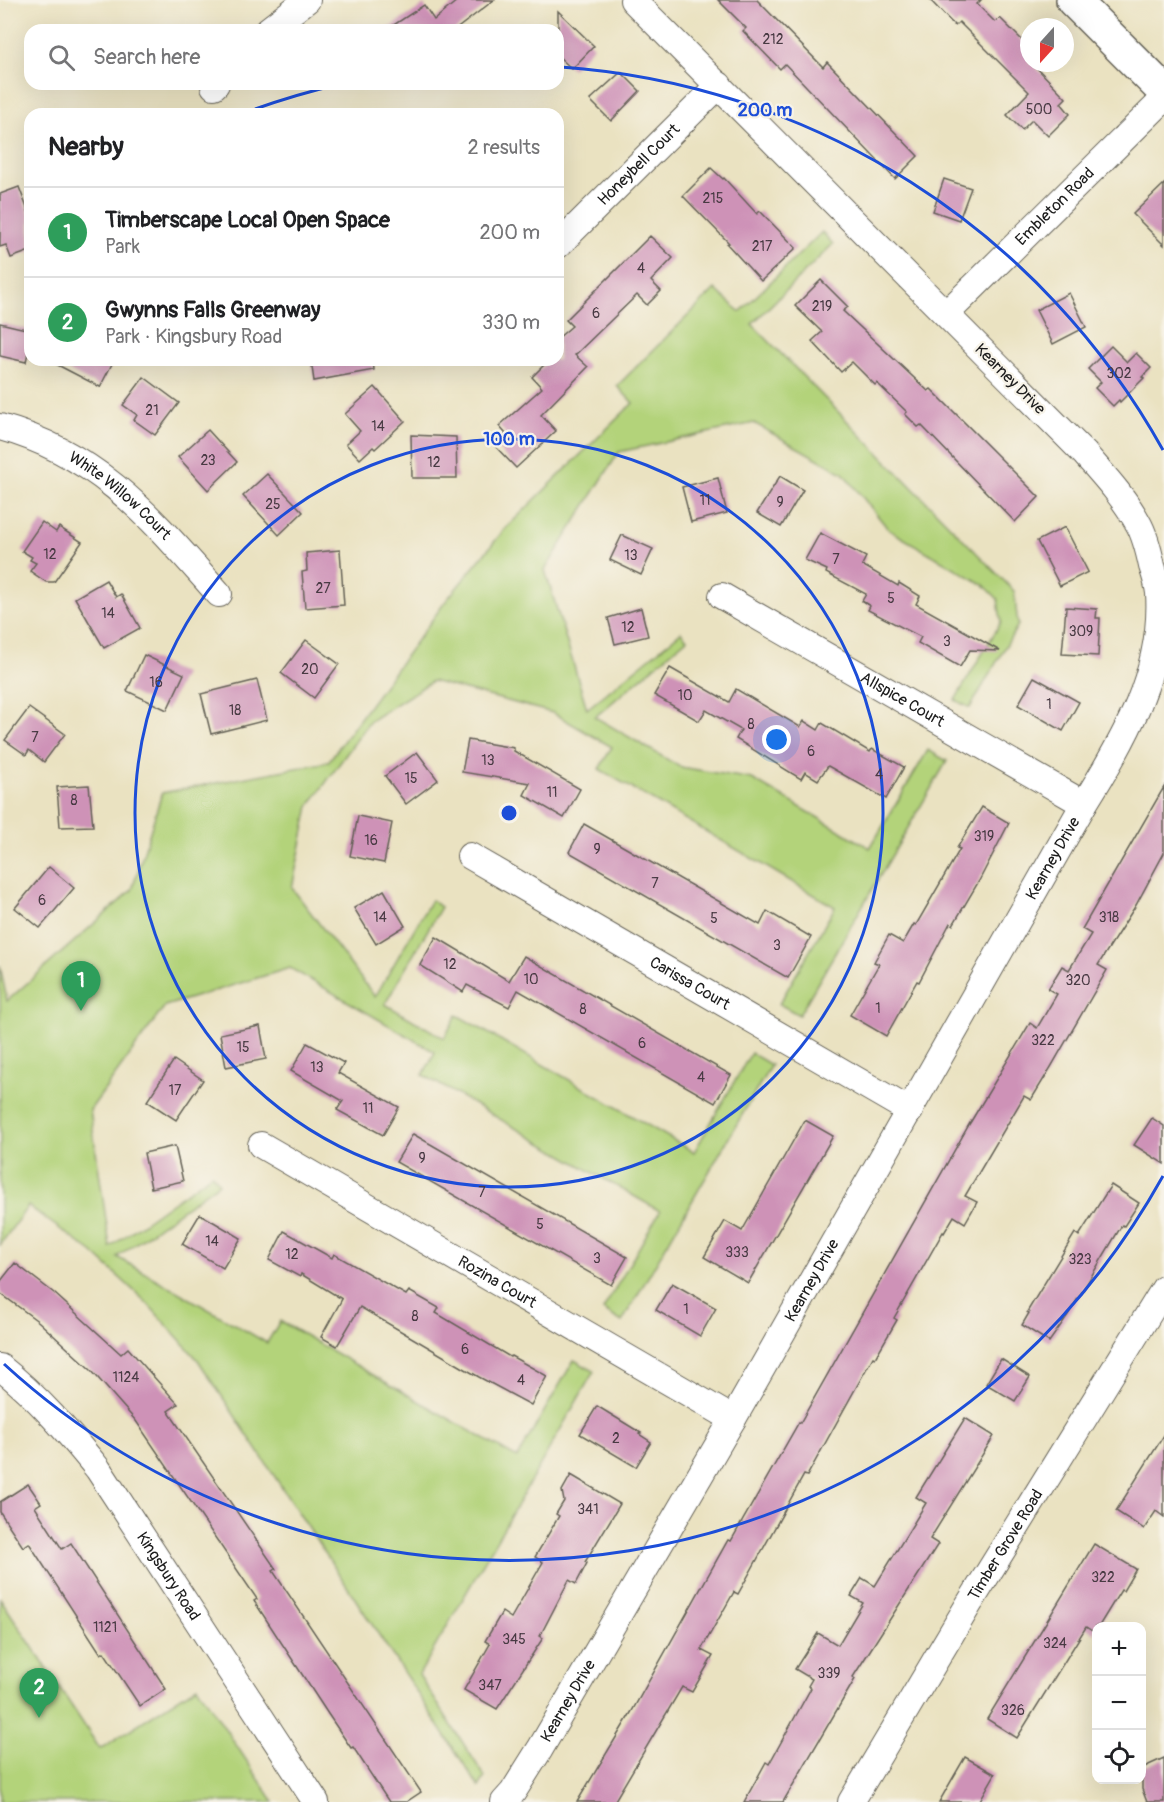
<!DOCTYPE html>
<meta charset="utf-8">
<style>
:root{--surface:#fff;--page:#f6f6f6;--text:#202124;--muted:#757577;--line:#e0e0e0;--accent:#1f6fb2}
body{margin:0;font-family:Pangolin,sans-serif;background:var(--page);color:var(--text)}
.controls{position:absolute;right:18px;bottom:18px;display:grid;overflow:hidden;border-radius:12px;box-shadow:0 6px 24px #0002}
.controls button{width:54px;height:54px;display:grid;place-items:center;padding:0;border:0;border-bottom:2px solid var(--line);background:var(--surface);color:var(--text);font:30px sans-serif}
.compass{position:absolute;left:1020px;top:18px;width:54px;height:54px;border-radius:50%;background:var(--surface);box-shadow:0 6px 24px #0002;rotate:201deg}
.you{position:absolute;left:777px;top:740px;width:21px;height:21px;margin:-15px;border:4px solid #fff;border-radius:50%;background:#1a73e8;box-shadow:0 0 0 9px #1a73e833}
.badge{display:grid;place-items:center;width:39px;height:39px;border-radius:50%;background:var(--accent);color:#fff;font-size:20px;font-weight:700}
.pin{position:absolute;translate:-50% -50px;filter:drop-shadow(0 2px 3px #0008)}
.pin::after{content:'';position:absolute;top:32px;width:21px;height:18px;background:inherit;clip-path:polygon(0 0,100% 0,50% 100%)}
.list{margin:0;padding:0;list-style:none}
h2{display:flex;justify-content:space-between;align-items:center;height:78px;margin:0;padding:0 24px;font-size:26px}
h2 small{font-size:20px;font-weight:400;color:var(--muted)}
.list li{display:grid;grid-template-columns:39px 1fr auto;gap:18px;align-items:center;box-sizing:border-box;height:90px;padding:0 24px;border-top:2px solid var(--line)}
.list b{display:block;font-size:22px;white-space:nowrap}
.list p{margin:0;font-size:20px;white-space:nowrap;color:var(--muted)}
.list em{font-size:20px;font-style:normal;color:var(--muted)}
.icon{flex:none;width:33px;height:33px;fill:none;stroke:currentColor;stroke-width:2;stroke-linecap:round;stroke-linejoin:round}
.map{position:relative;flex:none;width:1164px;height:1802px;overflow:hidden}
.search{position:absolute;background:var(--surface);box-shadow:0 6px 24px #0002;left:24px;top:24px;width:540px;height:66px;display:flex;align-items:center;gap:15px;box-sizing:border-box;padding:0 21px;border-radius:18px;color:var(--muted);font-size:22px}
.panel{position:absolute;background:var(--surface);box-shadow:0 6px 24px #0002;left:24px;top:108px;width:540px;height:258px;border-radius:18px}
.map>svg:first-child{display:block}
.green{fill:#b3d37a;stroke:#68784b;stroke-width:1.5}
.building{fill:#ce92b7}
.lines{fill:none;stroke-linecap:round;stroke-linejoin:round}
.street-casing{stroke:#646156;stroke-width:28}
.secondary-casing{stroke:#646156;stroke-width:36}
.street{stroke:#fff;stroke-width:26}
.secondary{stroke:#fff;stroke-width:33}
.ring{fill:none;stroke:#1d4ed8;stroke-width:3}
.labels{text-anchor:middle;dominant-baseline:central;stroke-width:4.5;stroke-linejoin:round;paint-order:stroke}
.number-label{font-size:14px;fill:#483a43}
.street-label{font-size:16px;fill:#1c1c1c;stroke:#f7f3e8}
.centre{fill:#1d4ed8;stroke:#f7f3e8;stroke-width:3}
.ring-label{font-size:18px;text-anchor:middle;font-weight:bold;fill:#1d4ed8;stroke:#f7f3e8;stroke-width:4.5;stroke-linejoin:round;paint-order:stroke}
</style>
<div class="map">
<svg width="1164" height="1802" viewBox="0 0 1164 1802">
<rect width="100%" height="100%" fill="#f7f3e8"/>
<filter id="ink" filterUnits="userSpaceOnUse"><feTurbulence type="fractalNoise" baseFrequency=".0167" numOctaves="2"/><feDisplacementMap in="SourceGraphic" scale="12" xChannelSelector="R" yChannelSelector="G"/><feConvolveMatrix kernelMatrix="1 2 1 2 8 2 1 2 1" color-interpolation-filters="sRGB"/></filter>
<filter id="wash" filterUnits="userSpaceOnUse"><feTurbulence type="fractalNoise" baseFrequency=".008" numOctaves="4" result="noise"/><feDisplacementMap in="SourceGraphic" scale="24" xChannelSelector="R" yChannelSelector="G"/><feGaussianBlur stdDeviation="1.35" result="paint"/><feColorMatrix in="noise" values="0 0 0 0 0 0 0 0 0 0 0 0 0 0 0 0 0 1.4 0 .05"/><feComposite in="paint" operator="in"/></filter>
<g filter="url(#wash)">
<rect width="100%" height="100%" fill="#eae2c1"/>
<g class="green">
<path d="M822,232L833,244L752,324L1014,591L1018,625L970,708L955,700L1001,622L998,599L984,585L889,530L843,473L754,423L619,452L545,570L587,709L681,632L687,639L595,717L680,767L752,779L870,848L928,750L947,761L799,1015L779,1004L835,907L599,769L612,747L553,713L432,681L370,721L309,806L292,888L375,997L431,900L441,907L385,1004L444,1038L457,1015L694,1152L751,1053L771,1065L622,1322L603,1310L660,1211L423,1075L435,1052L290,968L165,1006L90,1110L110,1247L212,1174L219,1183L117,1257L267,1343L280,1321L517,1458L574,1360L594,1371L419,1675L485,1777L479,1787L198,1360L146,1302L92,1252L28,1206L0,1245V966L7,1001L132,890L162,793L328,762L445,602L504,530L633,403L617,386L715,289L740,312Z"/>
<path d="M0,1598L100,1749L197,1686L274,1802H0Z"/>
</g>
<g id="blocks">
<g class="building">
<path d="M458,0H494L455,30H386L424,5L434,20Z"/>
<path d="M718,0H757L823,67L827,62L918,156L895,179L785,64L780,69L743,31L746,28Z"/>
<path d="M930,0H981L977,4L995,22L1000,18L1029,47V63H1032L1066,98L1061,103L1070,114L1048,136L1032,120L1022,130L1007,115L1029,92L959,22L955,26Z"/>
<path d="M558,11L594,46L572,69L558,56Z"/>
<path d="M621,72L640,91L611,121L590,100Z"/>
<path d="M711,168L723,179L724,178L757,214L760,211L796,248L761,281L727,244L729,243L683,196Z"/>
<path d="M944,179L971,188L959,220L933,211Z"/>
<path d="M1164,184V245L1133,214Z"/>
<path d="M19,187L30,216V251L11,258L6,245L0,247V194Z"/>
<path d="M650,236L673,258L651,281L661,291L647,305L637,295L575,355L588,367L541,415L556,431L516,468L494,445L506,434L499,426L542,388L532,377L549,360H558V338L572,326L566,320Z"/>
<path d="M821,280L848,307L843,311L928,391L931,389L1039,497L1015,522L921,425L918,427L905,414L907,412L877,383L875,385L852,362L841,372L812,341L822,332L795,306Z"/>
<path d="M1069,293L1086,327L1053,344L1036,310Z"/>
<path d="M0,323L30,330V343L26,362L0,356Z"/>
<path d="M1111,346L1127,362L1136,353L1151,368L1142,377L1144,378L1120,402L1119,400L1113,406L1095,388L1101,382L1088,369Z"/>
<path d="M48,360H114L100,387Z"/>
<path d="M311,360H373L374,370L314,381Z"/>
<path d="M144,377L179,403L155,435L134,420L137,415L123,405Z"/>
<path d="M375,387L405,421L375,449L373,447L360,459L346,444L360,431L345,414Z"/>
<path d="M208,430L237,462L208,490L178,457Z"/>
<path d="M411,435L456,437L457,478H412Z"/>
<path d="M267,474L303,512L279,535L243,496Z"/>
<path d="M780,476L803,490L781,527L757,513Z"/>
<path d="M718,478L727,513L691,522L682,487Z"/>
<path d="M42,522L56,532L59,527L82,542L54,582H46L30,571L36,563L30,560L32,557L22,551Z"/>
<path d="M1065,527L1088,572L1060,586L1037,541Z"/>
<path d="M820,533L866,557L862,565L898,586L899,583L920,596L916,604L1000,651L970,650L960,667L918,643L921,637L868,610L870,606L862,601L866,594L826,573L827,570L805,560Z"/>
<path d="M622,535L653,549L641,575L610,560Z"/>
<path d="M340,550L344,605L305,608L302,572L307,571L306,553Z"/>
<path d="M106,580L116,597L121,594L140,628L104,648L75,598Z"/>
<path d="M1066,607L1097,609L1096,618H1100L1098,656L1062,654Z"/>
<path d="M641,608L648,636L615,644L608,618Z"/>
<path d="M306,640L339,664L314,698L281,673Z"/>
<path d="M144,655L184,674L167,710L127,691Z"/>
<path d="M670,668L729,702L736,689L800,727L804,721L818,730L822,723L870,752L872,749L904,767L886,799L828,766L818,780L805,772L801,779L736,739L741,730L706,710L699,721L654,695Z"/>
<path d="M1034,677L1079,702L1063,731L1018,705Z"/>
<path d="M257,680L267,720L211,734L201,694Z"/>
<path d="M29,708L65,734L44,762L29,750L26,755L5,740Z"/>
<path d="M468,740L514,748V751L580,789L564,818L524,795L530,783L462,772Z"/>
<path d="M417,752L438,780L406,804L385,776Z"/>
<path d="M89,785L93,826L60,827L57,787Z"/>
<path d="M1164,787V853L1136,905L1098,965L1107,970L1051,1067L1031,1100L1024,1096L965,1196L977,1202L965,1223L954,1216L944,1233L943,1232L894,1318L897,1320L875,1358L873,1357L807,1476L804,1475L738,1594L734,1592L701,1650L713,1656L692,1692L682,1687L614,1802H577L632,1711L728,1540L731,1541L799,1422L800,1423L970,1123L1030,1023L1037,1028L1057,994L1048,989L1062,966L1069,970L1091,934L1082,929Z"/>
<path d="M982,807L1009,823L979,881L953,925L950,923L919,982L917,981L886,1036L850,1015L879,964L874,962L889,935L903,943L914,924L916,925L960,849L957,848Z"/>
<path d="M358,816L392,823L384,863L350,856Z"/>
<path d="M584,824L760,925L767,911L811,937L788,978L569,852Z"/>
<path d="M49,867L74,888L40,928L15,908Z"/>
<path d="M384,890L405,926L376,944L354,908Z"/>
<path d="M436,937L509,981L524,956L731,1075L715,1103L518,990L509,1007L467,985L463,992L420,965Z"/>
<path d="M260,1026L266,1059L226,1067L220,1034Z"/>
<path d="M307,1043L344,1063L338,1073L399,1107L383,1135L337,1110L343,1101L291,1071Z"/>
<path d="M174,1060L203,1080L176,1120L147,1101Z"/>
<path d="M1152,1118L1164,1126V1164L1134,1145Z"/>
<path d="M805,1120L833,1136L748,1283L704,1257L725,1221L742,1231Z"/>
<path d="M413,1134L627,1257L611,1285L396,1162Z"/>
<path d="M175,1146L183,1181L151,1188L144,1153Z"/>
<path d="M1111,1185L1139,1203L1124,1226L1122,1225L1068,1315L1049,1342L1022,1325L1029,1313L1027,1312L1075,1233L1079,1236Z"/>
<path d="M200,1214L241,1238L223,1268L182,1244Z"/>
<path d="M284,1231L332,1258L334,1254L406,1295L409,1291L439,1308L436,1313L510,1357L511,1356L547,1376L531,1405L479,1377L360,1307L337,1346L321,1337L342,1299L301,1274L300,1277L269,1260Z"/>
<path d="M15,1263L54,1293L121,1354L128,1348L178,1404L168,1411L276,1569L273,1571L421,1792L406,1802H389L353,1747L351,1748L328,1714L254,1601L257,1599L136,1421L91,1370L39,1322L0,1293V1282Z"/>
<path d="M672,1283L716,1308L700,1336L656,1310Z"/>
<path d="M1001,1359L1030,1377L1015,1401L986,1384Z"/>
<path d="M597,1406L641,1433L639,1434L651,1442L636,1467L580,1434Z"/>
<path d="M965,1418L994,1436L930,1539L938,1544L853,1677L855,1679L783,1802H744L766,1762L769,1764L811,1688L808,1686L812,1679L795,1669L818,1633L838,1645L863,1603L851,1596L862,1578L875,1586L926,1503L916,1497Z"/>
<path d="M1164,1435V1517L1156,1511L1144,1529L1116,1511Z"/>
<path d="M571,1475L620,1504L585,1562L587,1563L576,1584L569,1580L540,1636L543,1638L497,1709L464,1690L490,1644L485,1641L502,1612L511,1618L543,1562L535,1557L559,1516L556,1514L564,1501L562,1491Z"/>
<path d="M28,1484L41,1503L35,1507L62,1549L71,1543L166,1689L140,1706L104,1652L101,1654L29,1543L23,1547L0,1512V1502Z"/>
<path d="M1094,1544L1136,1569L1123,1591L1121,1590L1099,1626H1096L1095,1633L1086,1627L1017,1738L987,1719Z"/>
<path d="M965,1757L995,1774L979,1802H939Z"/>
<path d="M1164,1758V1802H1147L1142,1789V1768Z"/>
</g>
</g>
</g>
<g filter="url(#ink)">
<use href="#blocks" fill-opacity="0" stroke="#646156" stroke-width="1.5"/>
<g class="lines">
<defs>
<g id="street">
<path d="M268,30L307,0"/>
<path d="M214,86L216,84"/>
<path id="s1" d="M558,245L719,85"/>
<path id="s2" d="M946,314L1164,99"/>
<path id="s3" d="M0,427C100,454 153,520 219,594"/>
<path id="s4" d="M722,596L1084,804"/>
<path id="s5" d="M470,856L910,1111"/>
<path id="s6" d="M261,1145L733,1419"/>
<path id="s7" d="M0,1367C38,1397 68,1432 98,1469L316,1802"/>
<path id="s8" d="M504,1802L513,1792L540,1749L733,1419L1084,804C1124,740 1164,672 1159,593C1158,584 1155,575 1152,566C1149,552 1145,535 1138,523C1124,497 1104,476 1085,454L633,0"/>
<path id="s9" d="M851,1802L969,1604L1164,1289"/>
</g>
<path id="secondary" d="M1073,0L1164,91"/>
</defs>
<use href="#street" class="street-casing"/>
<use href="#secondary" class="secondary-casing"/>
<use href="#street" class="street"/>
<use href="#secondary" class="secondary"/>
</g>
</g>
<g class="ring">
<circle cx="509" cy="813" r="374"/>
<path d="M1163 1176A748 748 0 0 1 4 1364M247 112A748 748 0 0 1 341 84M561 67A748 748 0 0 1 1163 450"/>
</g>
<g class="labels">
<g class="number-label">
<text x="773" y="39">212</text>
<text x="1039" y="109">500</text>
<text x="713" y="198">215</text>
<text x="762" y="246">217</text>
<text x="641" y="268">4</text>
<text x="822" y="306">219</text>
<text x="596" y="313">6</text>
<text x="1119" y="373">302</text>
<text x="152" y="410">21</text>
<text x="378" y="426">14</text>
<text x="208" y="460">23</text>
<text x="434" y="462">12</text>
<text x="705" y="500">11</text>
<text x="780" y="502">9</text>
<text x="273" y="504">25</text>
<text x="50" y="554">12</text>
<text x="631" y="555">13</text>
<text x="836" y="559">7</text>
<text x="323" y="588">27</text>
<text x="891" y="598">5</text>
<text x="108" y="613">14</text>
<text x="628" y="627">12</text>
<text x="1081" y="631">309</text>
<text x="947" y="641">3</text>
<text x="310" y="669">20</text>
<text x="156" y="682">16</text>
<text x="685" y="695">10</text>
<text x="1049" y="704">1</text>
<text x="235" y="710">18</text>
<text x="751" y="724">8</text>
<text x="35" y="737">7</text>
<text x="811" y="751">6</text>
<text x="488" y="760">13</text>
<text x="879" y="774">4</text>
<text x="411" y="778">15</text>
<text x="552" y="792">11</text>
<text x="74" y="800">8</text>
<text x="984" y="836">319</text>
<text x="371" y="840">16</text>
<text x="597" y="849">9</text>
<text x="655" y="883">7</text>
<text x="42" y="900">6</text>
<text x="380" y="917">14</text>
<text x="1109" y="917">318</text>
<text x="714" y="918">5</text>
<text x="777" y="945">3</text>
<text x="450" y="964">12</text>
<text x="531" y="979">10</text>
<text x="1078" y="980">320</text>
<text x="878" y="1008">1</text>
<text x="583" y="1009">8</text>
<text x="1043" y="1040">322</text>
<text x="642" y="1043">6</text>
<text x="243" y="1047">15</text>
<text x="317" y="1067">13</text>
<text x="701" y="1077">4</text>
<text x="175" y="1090">17</text>
<text x="368" y="1108">11</text>
<text x="422" y="1158">9</text>
<text x="482" y="1192">7</text>
<text x="540" y="1224">5</text>
<text x="212" y="1241">14</text>
<text x="737" y="1252">333</text>
<text x="292" y="1254">12</text>
<text x="597" y="1258">3</text>
<text x="1080" y="1259">323</text>
<text x="686" y="1309">1</text>
<text x="415" y="1316">8</text>
<text x="465" y="1349">6</text>
<text x="126" y="1377">1124</text>
<text x="521" y="1380">4</text>
<text x="616" y="1438">2</text>
<text x="588" y="1509">341</text>
<text x="1103" y="1577">322</text>
<text x="105" y="1627">1121</text>
<text x="514" y="1639">345</text>
<text x="1055" y="1643">324</text>
<text x="829" y="1673">339</text>
<text x="490" y="1685">347</text>
<text x="1013" y="1710">326</text>
</g>
<g class="street-label">
<text stroke="none"><textPath href="#s1" startOffset="114">Honeybell Court</textPath></text>
<text stroke="none"><textPath href="#s2" startOffset="153">Embleton Road</textPath></text>
<text transform="translate(1010 379) rotate(45)">Kearney Drive</text>
<text stroke="none"><textPath href="#s3" startOffset="140">White Willow Court</textPath></text>
<text stroke="none"><textPath href="#s4" startOffset="208">Allspice Court</textPath></text>
<text stroke="none"><textPath href="#s8" startOffset="1092">Kearney Drive</textPath></text>
<text stroke="none"><textPath href="#s5" startOffset="254">Carissa Court</textPath></text>
<text stroke="none"><textPath href="#s8" startOffset="606">Kearney Drive</textPath></text>
<text stroke="none"><textPath href="#s6" startOffset="273">Rozina Court</textPath></text>
<text stroke="none"><textPath href="#s9" startOffset="300">Timber Grove Road</textPath></text>
<text stroke="none"><textPath href="#s7" startOffset="270">Kingsbury Road</textPath></text>
<text stroke="none"><textPath href="#s8" startOffset="120">Kearney Drive</textPath></text>
</g>
</g>
<circle cx="509" cy="813" r="9" class="centre"/>
<g class="ring-label">
<text x="765" y="116">200 m</text>
<text x="509" y="445">100 m</text>
</g>
</svg>
<div class="controls">
<button>+</button>
<button>−</button>
<button><svg class="icon" aria-label="locate" viewBox="0 0 24 24"><circle cx="12" cy="12" r="6"/><path d="M12 2v4M12 18v4M2 12h4M18 12h4"/></svg></button>
</div>
<svg class="compass" viewBox="-18 -18 36 36"><path d="M0-13l5 13h-10z" fill="#e53935"/><path d="M0 13l5-13h-10z" fill="#757577"/></svg>
<div class="you"></div>
<div class="pin badge" style="left:81px;top:1011px;background:#2e9e5b">1</div>
<div class="pin badge" style="left:39px;top:1718px;background:#2e9e5b">2</div>
<div class="search"><svg class="icon" aria-label="search" viewBox="0 0 24 24"><circle cx="10" cy="10" r="6"/><path d="M15 15l6 6"/></svg>Search here</div>
<section class="panel">
<h2>Nearby<small>2 results</small></h2>
<ul class="list">
<li><span class="badge" style="background:#2e9e5b">1</span><div><b>Timberscape Local Open Space</b><p>Park</p></div><em>200 m</em></li>
<li><span class="badge" style="background:#2e9e5b">2</span><div><b>Gwynns Falls Greenway</b><p>Park · Kingsbury Road</p></div><em>330 m</em></li>
</ul>
</section>
</div>
